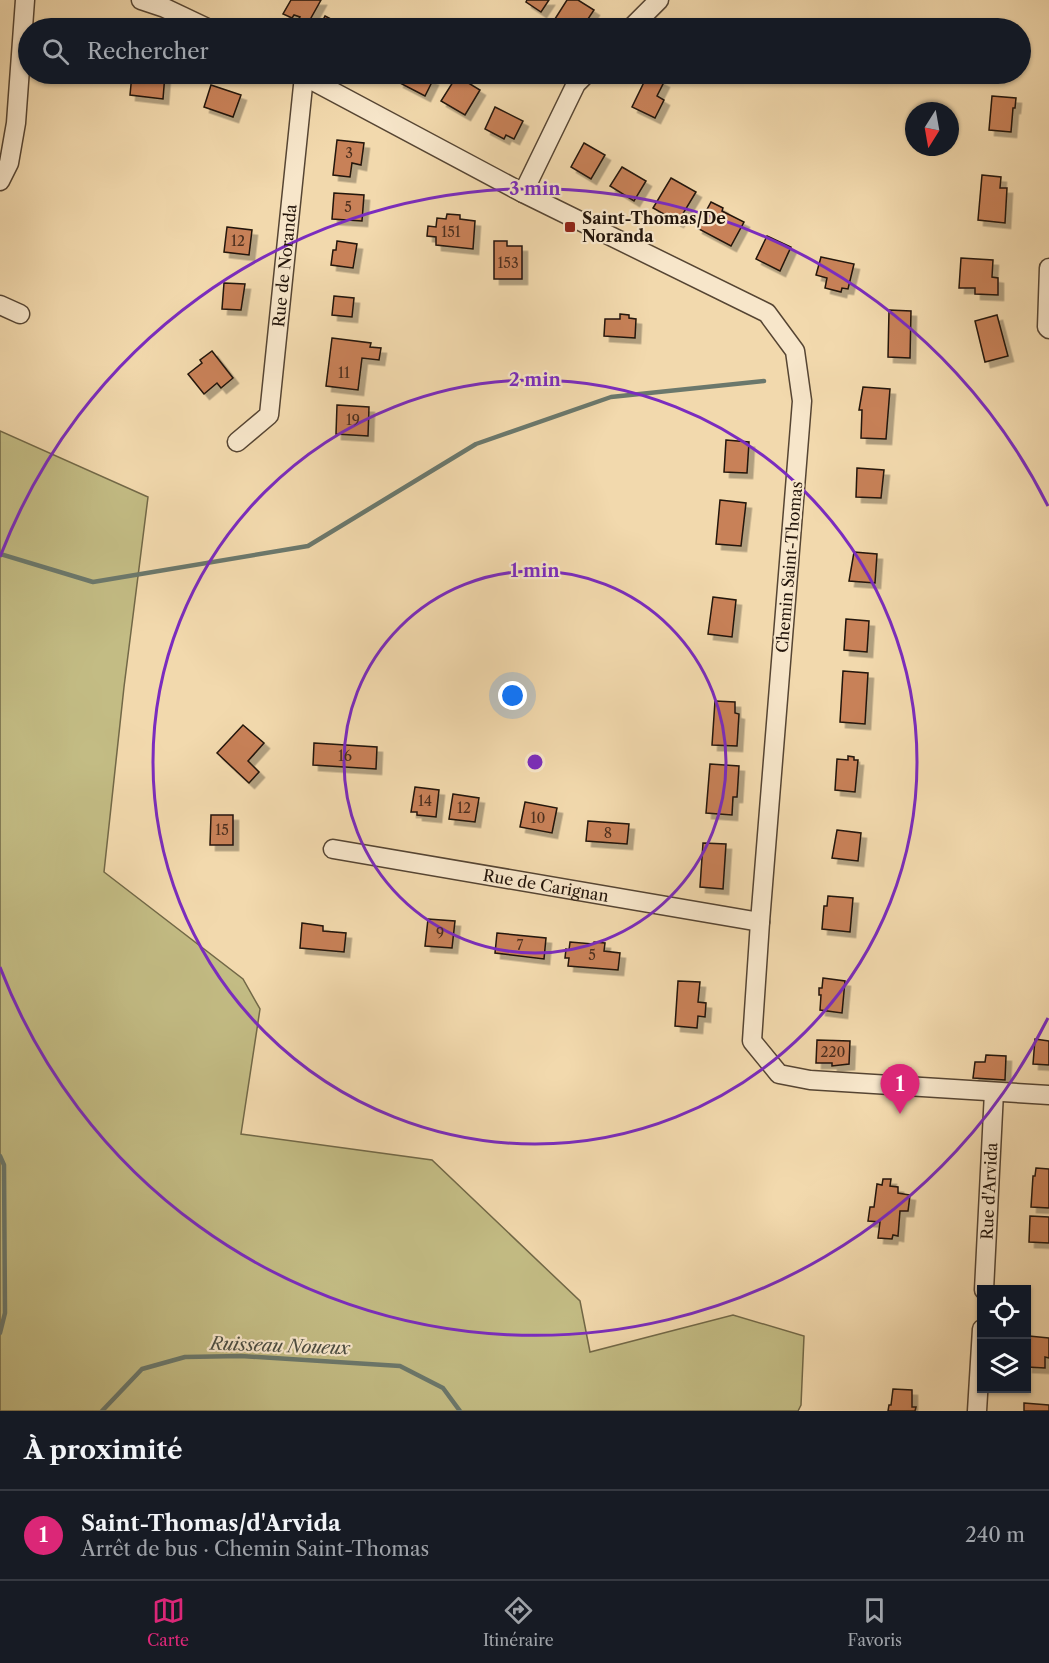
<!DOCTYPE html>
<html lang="fr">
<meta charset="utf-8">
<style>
:root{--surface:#171b24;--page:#20242c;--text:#f1f3f6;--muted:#9ea1a6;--line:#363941;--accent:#db2777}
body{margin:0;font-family:"Libre Caslon Text",serif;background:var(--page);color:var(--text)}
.controls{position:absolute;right:18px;bottom:18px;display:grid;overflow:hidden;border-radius:0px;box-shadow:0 2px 4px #0004}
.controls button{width:54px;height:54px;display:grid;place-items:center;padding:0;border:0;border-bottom:2px solid var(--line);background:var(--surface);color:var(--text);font:30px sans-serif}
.compass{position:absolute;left:905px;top:102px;width:54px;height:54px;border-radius:50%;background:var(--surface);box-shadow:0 2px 4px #0004;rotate:191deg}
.you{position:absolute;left:513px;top:696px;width:21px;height:21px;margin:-15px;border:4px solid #fff;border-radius:50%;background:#1a73e8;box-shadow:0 0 0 9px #1a73e833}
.badge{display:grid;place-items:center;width:39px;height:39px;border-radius:50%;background:var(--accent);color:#fff;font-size:20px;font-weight:700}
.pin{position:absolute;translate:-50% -50px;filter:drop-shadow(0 2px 3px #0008)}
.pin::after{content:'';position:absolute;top:32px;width:21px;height:18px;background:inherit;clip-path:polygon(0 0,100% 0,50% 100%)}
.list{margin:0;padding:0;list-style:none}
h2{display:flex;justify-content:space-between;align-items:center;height:78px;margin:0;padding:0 24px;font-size:26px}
h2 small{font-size:20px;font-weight:400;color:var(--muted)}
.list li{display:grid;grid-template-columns:39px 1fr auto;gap:18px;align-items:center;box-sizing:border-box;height:90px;padding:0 24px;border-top:2px solid var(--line)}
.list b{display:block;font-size:22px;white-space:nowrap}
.list p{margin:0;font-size:20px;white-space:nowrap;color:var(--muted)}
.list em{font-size:20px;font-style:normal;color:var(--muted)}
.icon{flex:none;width:33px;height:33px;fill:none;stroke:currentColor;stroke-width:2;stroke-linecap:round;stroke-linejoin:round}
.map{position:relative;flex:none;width:1049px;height:1411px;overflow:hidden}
.search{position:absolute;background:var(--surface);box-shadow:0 2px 4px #0004;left:18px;right:18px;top:18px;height:66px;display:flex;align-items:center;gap:15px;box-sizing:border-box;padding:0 21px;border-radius:33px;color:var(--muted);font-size:22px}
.sheet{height:168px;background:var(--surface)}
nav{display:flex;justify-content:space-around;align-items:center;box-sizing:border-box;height:84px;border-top:2px solid var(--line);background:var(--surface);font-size:16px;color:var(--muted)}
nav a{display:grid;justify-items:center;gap:3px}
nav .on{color:var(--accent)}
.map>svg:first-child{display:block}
.green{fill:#c3bc84;stroke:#726847;stroke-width:1.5}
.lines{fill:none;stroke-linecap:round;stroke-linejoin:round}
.stream{stroke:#6b786c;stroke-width:4.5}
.building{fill:#c88158;stroke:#22140a;stroke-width:1.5;filter:url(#shadow)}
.minor-casing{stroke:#564533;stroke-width:21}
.minor{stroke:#f7e6ca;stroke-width:18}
.ring{fill:none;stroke:#7b2cbf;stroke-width:3}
.poi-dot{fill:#8f2418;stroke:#f7e6ca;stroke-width:2}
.labels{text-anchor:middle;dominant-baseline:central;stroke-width:4.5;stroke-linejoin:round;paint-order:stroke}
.number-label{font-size:14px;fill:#4c2f1e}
.poi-label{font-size:16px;font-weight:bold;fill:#22140a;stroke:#f7e6ca;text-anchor:start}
.street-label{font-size:16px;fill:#22140a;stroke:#f7e6ca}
.water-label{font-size:18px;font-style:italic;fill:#4c4e43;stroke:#f7e6ca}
.centre{fill:#7b2cbf;stroke:#f7e6ca;stroke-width:3}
.ring-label{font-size:18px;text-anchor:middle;font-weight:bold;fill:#7b2cbf;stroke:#f7e6ca;stroke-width:4.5;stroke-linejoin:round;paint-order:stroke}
</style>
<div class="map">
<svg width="1049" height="1411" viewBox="0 0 1049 1411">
<defs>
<filter id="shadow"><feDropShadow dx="5.5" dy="5.5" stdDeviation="0" flood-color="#0004"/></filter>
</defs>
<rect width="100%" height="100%" fill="#f2d9ad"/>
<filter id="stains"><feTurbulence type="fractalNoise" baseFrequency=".00333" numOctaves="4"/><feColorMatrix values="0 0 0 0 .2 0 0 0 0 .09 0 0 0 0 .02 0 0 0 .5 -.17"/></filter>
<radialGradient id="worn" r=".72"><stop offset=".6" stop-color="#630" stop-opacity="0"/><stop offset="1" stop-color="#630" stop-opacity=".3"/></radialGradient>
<path class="green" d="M0,431L148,497L124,687L104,872L243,979L260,1009L241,1134L432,1160L580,1301L590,1352L733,1315L804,1336L801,1405L798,1411H0Z"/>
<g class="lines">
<g class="stream">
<path d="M0,554L93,582L308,546L476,444L611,397L764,381"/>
<path d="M0,1156L4,1165L5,1313L0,1333"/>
<path d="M102,1411L142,1369L185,1357L241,1356L400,1366L443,1388L460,1411"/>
</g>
</g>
<g class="building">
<path d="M291,0H321L307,25L298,20L300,17L294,15L292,18L283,14Z"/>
<path d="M527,0H549L541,12L526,2Z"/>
<path d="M567,0H578L594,10L582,28H564L553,22Z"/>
<path d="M325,16L346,27L345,28H319Z"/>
<path d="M132,74H165L163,99L130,95Z"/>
<path d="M403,74H433L430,79L433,80L425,96L398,82Z"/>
<path d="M458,74L468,76L465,81L480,90L465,115L441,101Z"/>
<path d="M648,74L664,82L657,96L664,100L655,118L632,107Z"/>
<path d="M211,85L241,95L233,117L204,107Z"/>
<path d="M992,96L1016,98L1015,108H1013L1011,132L989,130Z"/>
<path d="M495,107L523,121L514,139L506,135L504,139L485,129Z"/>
<path d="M337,140L364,143L361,165L352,163L350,177L333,175Z"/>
<path d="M584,143L605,155L591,179L571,167Z"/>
<path d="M622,167L646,181L634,201L610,186Z"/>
<path d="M982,175L1001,177L1000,188H1007L1005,223L978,220Z"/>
<path d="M671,178L696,192L678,222L653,208Z"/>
<path d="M334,193L364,195L362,221L332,219Z"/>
<path d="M711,202L723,208L722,211L744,222L731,246L697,228Z"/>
<path d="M447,214L460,215V219L475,221L473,249L436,245V237L427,236L428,226L436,227L437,218L446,219Z"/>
<path d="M227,227L252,230L249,255L224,252Z"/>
<path d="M767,236L791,247L780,271L756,259Z"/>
<path d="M337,241L357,244L353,268L331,265L333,250H336Z"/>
<path d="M494,241H507V246H522V279H494Z"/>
<path d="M821,257L854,264L848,289L842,288L841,292L825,288L827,278L816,275Z"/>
<path d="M961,258L993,260L992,277L998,278V295L975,294V288H959Z"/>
<path d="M224,283L245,284L241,310L222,309Z"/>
<path d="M334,296L354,298L352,317L332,315Z"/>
<path d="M889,310L911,311L910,358L888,357Z"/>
<path d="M620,314L629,315V318L636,319L635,338L604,336L605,319H620Z"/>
<path d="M997,315L1008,356L985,362L975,321Z"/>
<path d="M332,338L371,343L370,347L381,348L379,360L362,358L358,390L326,386Z"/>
<path d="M212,351L233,378L221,388L217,383L204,394L188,374L202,363L200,360Z"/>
<path d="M863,387L890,389L886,439L861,438L862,410H859Z"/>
<path d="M337,405L369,407L368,436L336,434Z"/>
<path d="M726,440L749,442L747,473L724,472Z"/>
<path d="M857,468L884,470L881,498L856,497Z"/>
<path d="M720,500L746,503L741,546L716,544Z"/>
<path d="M854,552L877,554L875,583L849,581Z"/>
<path d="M713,597L736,600L732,637L708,634Z"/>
<path d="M846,619L869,621L867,652L844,650Z"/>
<path d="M843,671L868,673L865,724L840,722Z"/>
<path d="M715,701L735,702V713L739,714L737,746L712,745Z"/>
<path d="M243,725L264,743L248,761L259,772L249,783L217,753Z"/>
<path d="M314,743L377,747L376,769L313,765Z"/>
<path d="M848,756L854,757V760H858L855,792L835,790L837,759L848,760Z"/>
<path d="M710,764L739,766L737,797H733L732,815L706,813Z"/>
<path d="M415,787L439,790L436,817L417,815V812H411Z"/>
<path d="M453,794L479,798L475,822L449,819Z"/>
<path d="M525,802L557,808L552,833L520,827Z"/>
<path d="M211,815H233V845H210Z"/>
<path d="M588,821L629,824L627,844L586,841Z"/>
<path d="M837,830L861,833L858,861L832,858Z"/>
<path d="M703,843L726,844L723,889L700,887Z"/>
<path d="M828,896L853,898L850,932L822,929L824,906H827Z"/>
<path d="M428,919L455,921L452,948L425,946Z"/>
<path d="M302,923L323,926V931L346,933L344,952L300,948Z"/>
<path d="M497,933L546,938L544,959L495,953Z"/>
<path d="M570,942L593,944L594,942L605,943L604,951L620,953L618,970L568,966L569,958H565L566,949L569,950Z"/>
<path d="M823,978L845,981L842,1013L820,1010L821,995H819V988H822Z"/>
<path d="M678,981L700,982L698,1002L706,1003L705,1017L698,1016L697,1028L675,1026Z"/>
<path d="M1035,1039L1049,1041V1065L1033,1064Z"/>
<path d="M817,1040L850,1041L849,1064L832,1066V1063H816Z"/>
<path d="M986,1055L1006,1056L1005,1080L973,1078L975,1062H985Z"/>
<path d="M1036,1168L1049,1169V1208L1031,1207L1033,1176H1035Z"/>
<path d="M883,1179H891L890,1186L898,1187V1193L910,1195L908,1211H900L898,1236L893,1235L892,1239L878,1238L880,1222L868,1221L870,1207H874L877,1184L882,1185Z"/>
<path d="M1030,1216L1049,1217V1243L1029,1242Z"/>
<path d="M1029,1336L1049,1338V1358L1045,1357V1368L1027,1367Z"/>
<path d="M893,1389L912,1390V1407H916L915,1411H888L889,1405H891Z"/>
<path d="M1024,1403L1049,1405V1411H1024Z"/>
</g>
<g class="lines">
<defs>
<g id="minor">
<path d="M141,0L165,8L207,28"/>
<path d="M631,28L659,0"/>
<path d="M300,74L523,193L767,313L795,351L802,401L760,922L752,1041L779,1074L810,1080L1049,1095"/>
<path d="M0,181L9,163L16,123L25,0"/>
<path d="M523,193L576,84L586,74"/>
<path d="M1049,268L1047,327L1049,329"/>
<path d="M0,305L20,314"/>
<path id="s1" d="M237,442L269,415L304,76"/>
<path id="s2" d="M333,849L760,922"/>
<path id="s3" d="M984,1290L994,1092"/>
<path d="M977,1411L982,1329"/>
</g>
</defs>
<use href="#minor" class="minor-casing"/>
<use href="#minor" class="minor"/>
</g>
<g class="ring">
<circle cx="535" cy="762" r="191"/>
<circle cx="535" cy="762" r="382"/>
<path d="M1048 1018A573 573 0 0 1 0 967M0 557A573 573 0 0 1 1048 506"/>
</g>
<rect class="poi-dot" x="564" y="221" width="12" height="12" rx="3"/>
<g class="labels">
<g class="number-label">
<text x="349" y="153">3</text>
<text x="348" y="207">5</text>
<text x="451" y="232">151</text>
<text x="238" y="241">12</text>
<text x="508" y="263">153</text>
<text x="344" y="373">11</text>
<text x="353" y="420">19</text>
<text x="345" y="756">16</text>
<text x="425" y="801">14</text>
<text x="464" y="808">12</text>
<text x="538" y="818">10</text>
<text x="222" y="830">15</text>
<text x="608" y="833">8</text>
<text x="440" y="933">9</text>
<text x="520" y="945">7</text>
<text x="592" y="955">5</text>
<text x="833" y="1052">220</text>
</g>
<g class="poi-label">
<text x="582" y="218">Saint-Thomas/De<tspan x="582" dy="18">Noranda</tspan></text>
</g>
<g class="street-label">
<text stroke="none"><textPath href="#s1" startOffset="192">Rue de Noranda</textPath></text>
<text transform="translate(789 567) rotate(-85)">Chemin Saint-Thomas</text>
<text stroke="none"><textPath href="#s2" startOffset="216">Rue de Carignan</textPath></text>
<text stroke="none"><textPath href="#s3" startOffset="99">Rue d'Arvida</textPath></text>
</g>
<g class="water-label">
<text transform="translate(280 1346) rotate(2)">Ruisseau Noueux</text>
</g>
</g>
<circle cx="535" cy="762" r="9" class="centre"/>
<g class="ring-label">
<text x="535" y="195">3 min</text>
<text x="535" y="386">2 min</text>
<text x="535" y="577">1 min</text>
</g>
<rect width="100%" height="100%" filter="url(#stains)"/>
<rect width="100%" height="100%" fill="url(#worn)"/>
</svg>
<div class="controls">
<button><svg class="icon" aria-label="locate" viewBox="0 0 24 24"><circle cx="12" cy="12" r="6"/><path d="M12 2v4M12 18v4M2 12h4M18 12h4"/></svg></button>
<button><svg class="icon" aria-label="layers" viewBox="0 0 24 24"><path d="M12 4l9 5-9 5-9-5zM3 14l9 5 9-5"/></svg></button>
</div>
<svg class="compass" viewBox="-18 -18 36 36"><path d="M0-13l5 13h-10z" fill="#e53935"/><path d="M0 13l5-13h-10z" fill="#9ea1a6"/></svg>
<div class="you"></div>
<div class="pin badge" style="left:900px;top:1114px">1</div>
<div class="search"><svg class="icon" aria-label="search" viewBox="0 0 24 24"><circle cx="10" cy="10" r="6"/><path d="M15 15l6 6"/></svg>Rechercher</div>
</div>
<section class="sheet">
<h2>À proximité<small></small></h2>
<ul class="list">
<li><span class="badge">1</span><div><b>Saint-Thomas/d'Arvida</b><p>Arrêt de bus · Chemin Saint-Thomas</p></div><em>240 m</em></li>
</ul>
</section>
<nav>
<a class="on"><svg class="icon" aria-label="map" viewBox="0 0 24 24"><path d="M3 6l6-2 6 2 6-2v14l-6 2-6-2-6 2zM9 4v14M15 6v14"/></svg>Carte</a>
<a><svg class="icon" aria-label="directions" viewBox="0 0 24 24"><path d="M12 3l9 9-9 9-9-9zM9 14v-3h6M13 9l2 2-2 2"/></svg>Itinéraire</a>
<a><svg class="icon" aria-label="saved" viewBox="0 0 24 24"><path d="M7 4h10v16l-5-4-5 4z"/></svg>Favoris</a>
</nav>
